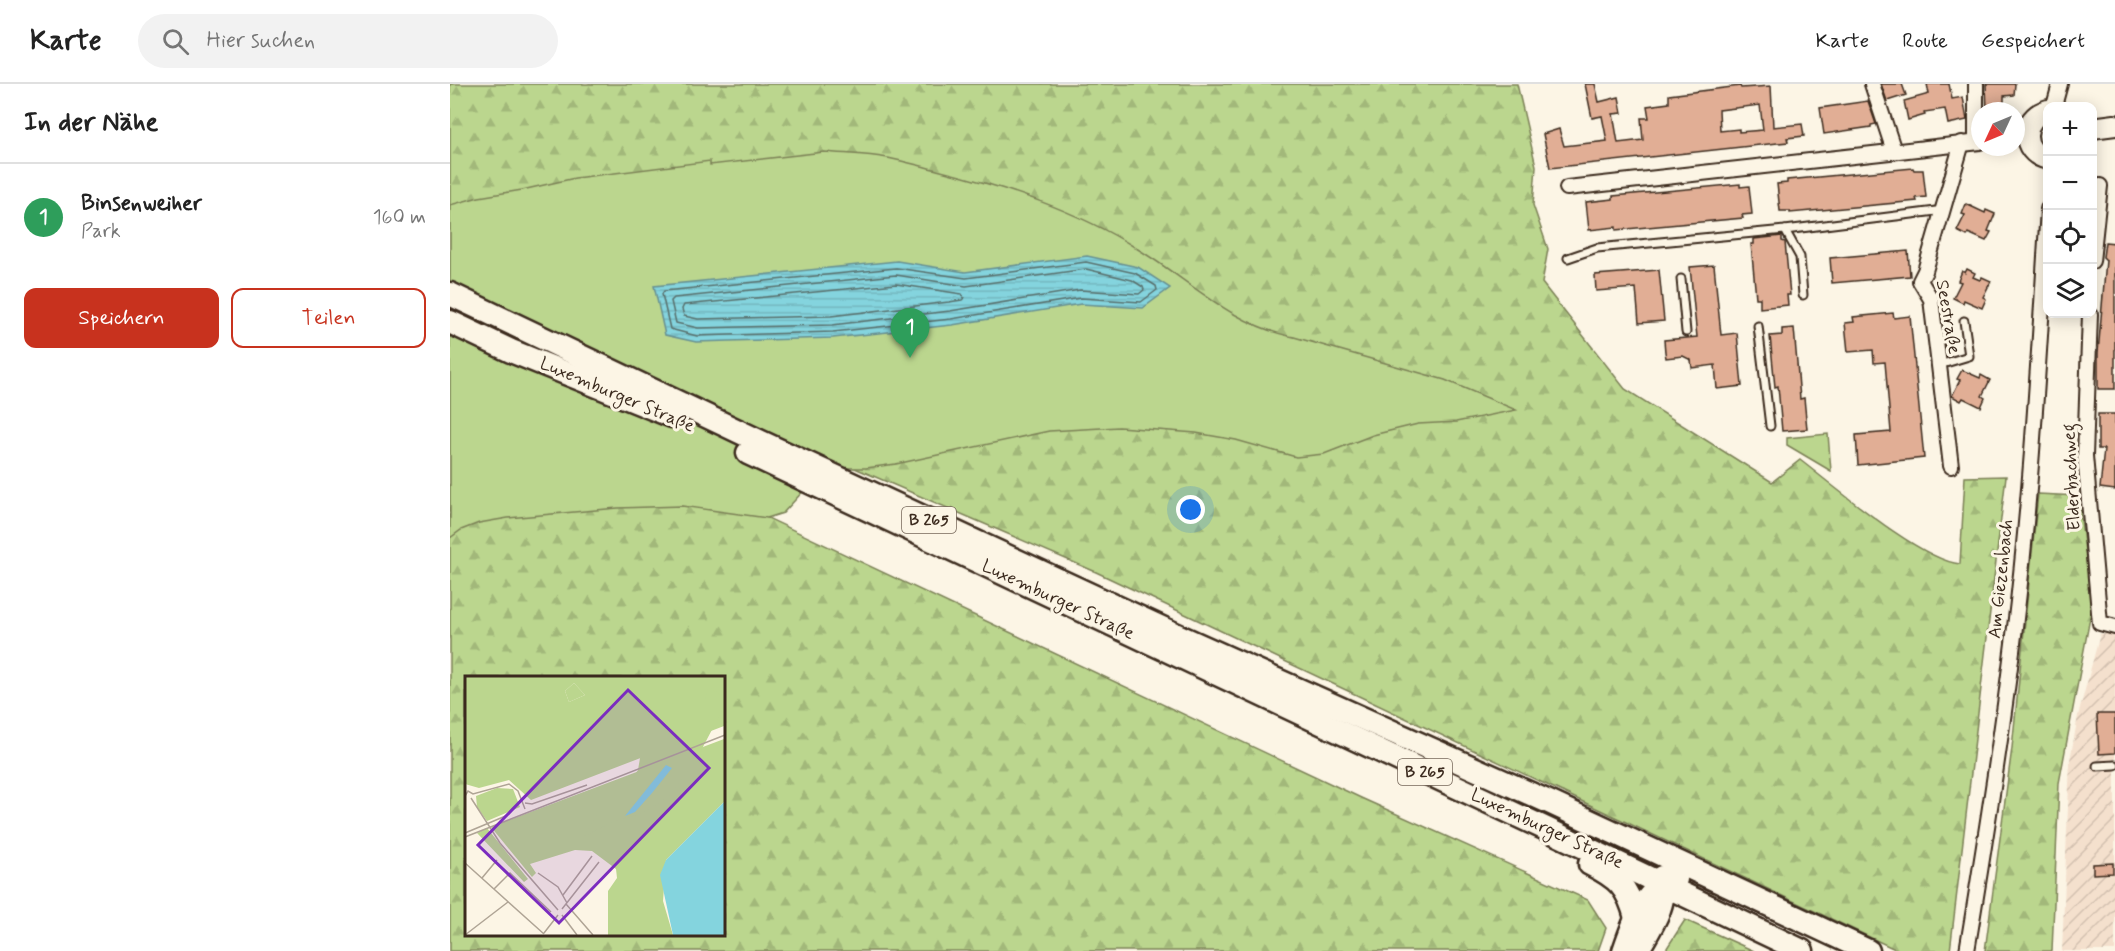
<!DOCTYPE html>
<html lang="de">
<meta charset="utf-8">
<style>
:root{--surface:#fff;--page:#f2f2f2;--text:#222;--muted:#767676;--line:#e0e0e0;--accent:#c8321e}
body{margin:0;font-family:Mynerve,sans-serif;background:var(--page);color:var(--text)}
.controls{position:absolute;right:18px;top:18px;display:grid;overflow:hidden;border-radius:12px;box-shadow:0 3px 15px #0003}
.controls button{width:54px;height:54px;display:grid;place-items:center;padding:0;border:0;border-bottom:2px solid var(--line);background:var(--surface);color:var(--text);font:30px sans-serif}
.compass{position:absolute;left:1521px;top:18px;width:54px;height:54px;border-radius:50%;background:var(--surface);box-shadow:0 3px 15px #0003;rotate:226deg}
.you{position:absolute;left:741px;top:426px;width:21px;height:21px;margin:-15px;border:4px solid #fff;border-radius:50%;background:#1a73e8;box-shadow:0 0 0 9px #1a73e833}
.badge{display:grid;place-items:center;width:39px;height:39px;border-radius:50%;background:var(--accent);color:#fff;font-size:20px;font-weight:700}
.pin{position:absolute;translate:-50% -50px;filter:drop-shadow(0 2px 3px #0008)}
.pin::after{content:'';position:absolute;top:32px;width:21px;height:18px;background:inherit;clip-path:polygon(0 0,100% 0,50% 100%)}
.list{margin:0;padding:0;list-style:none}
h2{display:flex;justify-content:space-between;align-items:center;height:78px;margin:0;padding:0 24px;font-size:26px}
h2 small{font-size:20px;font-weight:400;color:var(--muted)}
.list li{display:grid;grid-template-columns:39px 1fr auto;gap:18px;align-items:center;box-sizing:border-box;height:108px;padding:0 24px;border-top:2px solid var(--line)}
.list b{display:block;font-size:22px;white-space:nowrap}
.list p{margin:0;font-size:20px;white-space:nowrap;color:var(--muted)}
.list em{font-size:20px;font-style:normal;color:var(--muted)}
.actions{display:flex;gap:12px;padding:18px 24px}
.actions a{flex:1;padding:14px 0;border:2px solid var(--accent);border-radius:12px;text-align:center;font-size:21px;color:var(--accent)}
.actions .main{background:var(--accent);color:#fff}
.icon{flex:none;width:33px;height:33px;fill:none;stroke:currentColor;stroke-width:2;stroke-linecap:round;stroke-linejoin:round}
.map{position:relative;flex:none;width:1665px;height:867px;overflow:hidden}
header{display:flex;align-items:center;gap:36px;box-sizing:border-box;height:84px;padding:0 30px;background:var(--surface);border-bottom:2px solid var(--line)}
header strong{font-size:28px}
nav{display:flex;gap:33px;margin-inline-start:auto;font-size:21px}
.search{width:420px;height:54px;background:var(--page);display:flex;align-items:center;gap:15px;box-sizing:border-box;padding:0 21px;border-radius:33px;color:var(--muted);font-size:22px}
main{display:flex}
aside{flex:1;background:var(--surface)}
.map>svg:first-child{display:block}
.industrial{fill:url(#industrial-furrows)}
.forest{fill:url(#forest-firs);stroke:#7b8056;stroke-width:1.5;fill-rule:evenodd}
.park{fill:#bbd68e;stroke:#7b8056;stroke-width:1.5}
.water{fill:url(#water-rules);stroke:#679091;stroke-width:1.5}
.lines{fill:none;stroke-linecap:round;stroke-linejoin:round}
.shore{stroke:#586e6b;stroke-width:1.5}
.building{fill:#e1ae95;stroke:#3b2a1e;stroke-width:1.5;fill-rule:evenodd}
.lane-casing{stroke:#3b2a1e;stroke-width:11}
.street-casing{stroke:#3b2a1e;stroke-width:18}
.secondary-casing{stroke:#3b2a1e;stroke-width:24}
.primary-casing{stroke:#3b2a1e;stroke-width:27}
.lane{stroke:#fcf5e5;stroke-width:7}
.street{stroke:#fcf5e5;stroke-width:14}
.secondary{stroke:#fcf5e5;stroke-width:20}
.primary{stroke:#fcf5e5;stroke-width:22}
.labels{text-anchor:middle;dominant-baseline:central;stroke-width:6;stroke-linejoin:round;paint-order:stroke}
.shield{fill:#fcf5e5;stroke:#75675a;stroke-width:1.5}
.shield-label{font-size:16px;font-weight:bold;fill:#3b2a1e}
.street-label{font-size:18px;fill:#3b2a1e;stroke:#fcf5e5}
.inset-road{fill:none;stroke:#afa495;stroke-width:1.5}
.view{fill:#7b2cbf;fill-opacity:0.15;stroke:#7b2cbf;stroke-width:3}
.inset-edge{fill:none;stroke:#3b2a1e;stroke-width:3}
</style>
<header>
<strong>Karte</strong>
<div class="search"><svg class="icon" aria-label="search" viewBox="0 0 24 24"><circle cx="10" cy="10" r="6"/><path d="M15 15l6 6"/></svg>Hier suchen</div>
<nav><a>Karte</a><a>Route</a><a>Gespeichert</a></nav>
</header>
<main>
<aside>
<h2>In der Nähe<small></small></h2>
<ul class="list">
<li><span class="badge" style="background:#2e9e5b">1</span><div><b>Binsenweiher</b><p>Park</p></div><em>160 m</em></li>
</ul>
<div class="actions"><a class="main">Speichern</a><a>Teilen</a></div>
</aside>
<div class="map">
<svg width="1665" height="867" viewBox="0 0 1665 867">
<defs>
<pattern id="industrial-furrows" width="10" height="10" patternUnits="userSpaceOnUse" patternTransform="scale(1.5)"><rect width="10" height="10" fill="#f4e0cd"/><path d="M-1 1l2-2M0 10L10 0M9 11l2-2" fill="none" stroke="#d2c0b0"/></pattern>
<pattern id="forest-firs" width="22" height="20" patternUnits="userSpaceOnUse" patternTransform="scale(1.5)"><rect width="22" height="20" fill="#bbd68e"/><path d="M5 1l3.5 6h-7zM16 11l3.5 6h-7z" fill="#a2b87a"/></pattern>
<pattern id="water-rules" width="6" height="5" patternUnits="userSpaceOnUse" patternTransform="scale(1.5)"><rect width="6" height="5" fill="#84d4de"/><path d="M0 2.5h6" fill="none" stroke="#73b6be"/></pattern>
</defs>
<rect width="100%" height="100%" fill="#fcf5e5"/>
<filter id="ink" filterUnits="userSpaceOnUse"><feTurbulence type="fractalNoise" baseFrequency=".0167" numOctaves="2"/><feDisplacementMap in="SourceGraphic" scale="12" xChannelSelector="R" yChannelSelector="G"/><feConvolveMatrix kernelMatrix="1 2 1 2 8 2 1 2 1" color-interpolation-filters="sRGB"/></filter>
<g filter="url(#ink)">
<path class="industrial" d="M1650,550H1665V867H1612L1620,676L1628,632Z"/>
<g class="forest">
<path d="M0,0H1067L1086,82L1083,121L1098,165L1092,199L1175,305L1322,398L1350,376C1384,402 1471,477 1510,480L1515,393L1556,392L1500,867H1449L646,488L363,366L0,192Z"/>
<path d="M0,284L911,714L1138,816L1156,844L1148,867H0ZM16,594H273V850H16Z"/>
<path d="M1588,410L1628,412L1642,523L1609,699L1602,867H1535L1562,664Z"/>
<path d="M1235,836L1304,867H1215Z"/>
</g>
<g class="park">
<path d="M374,68C395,70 417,70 438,74C454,77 470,82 487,86C555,103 626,126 686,164C738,195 783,242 844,253L995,296L1066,326L1006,338L968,340L923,351L874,370L846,373L786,356L746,349L669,343L599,347L446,380L416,384H392L357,403L333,429L317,434L232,422L168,424L58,434L29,439L11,446L0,454V121L29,113L72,106L125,94L260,77V81Z"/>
<path d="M1378,350L1381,387L1337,361V354Z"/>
</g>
<path class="water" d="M637,172L688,183L720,204L693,224L631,220L502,241L383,254L246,258L215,251L204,202L447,177L515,188Z"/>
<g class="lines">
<g class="shore">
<path d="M636,178L685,189L706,202L707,206L691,218L631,214L501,235L383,248L247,252L220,245L212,210L214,207L446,184L516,194Z"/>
<path d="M636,185L682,196L693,203L694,206L689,210L630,206L500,227L382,241L248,244L226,239L221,217L224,214L446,191L516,202Z"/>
<path d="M446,200L512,210L514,214L512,216L499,218L381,232L248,235L234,232L232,225L234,221Z"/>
</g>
</g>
<g class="building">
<path d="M1135,0H1145L1149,18L1169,13L1172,29L1163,30L1168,59L1193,56L1191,34H1199L1197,22L1219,19V11L1290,2L1291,4L1321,2L1323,43L1352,40L1354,52L1337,54L1338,58L1100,84L1093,50L1109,45L1114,62L1157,57L1152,32L1142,34ZM1310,21L1313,46L1289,48V45L1270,47L1269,26Z"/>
<path d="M1431,0H1452L1456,11L1437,17Z"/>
<path d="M1477,0H1499L1502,15L1513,13L1517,36L1498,40L1495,25L1474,28L1475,31L1458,36L1454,17L1479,10Z"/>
<path d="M1536,0H1565L1564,11L1554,12V27H1537Z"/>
<path d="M1418,17L1426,40L1421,41V43L1374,50L1370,24Z"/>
<path d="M1463,84L1464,86H1473L1476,113L1466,114L1467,117L1340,129V127H1330L1327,100L1337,99V96Z"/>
<path d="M1290,100V103L1299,102L1302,130L1292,131L1293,134L1166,146V143L1139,146L1136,118L1163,115V112Z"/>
<path d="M1516,120L1535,129L1536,126L1545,130L1538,147L1541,148L1536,157L1518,149L1517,152L1507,147L1515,131L1512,130Z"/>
<path d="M1332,152V157L1335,158L1340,211H1337L1338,221L1310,224V214H1306L1301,160H1304V155Z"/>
<path d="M1655,158L1665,159V305H1648V269L1656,176L1653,173Z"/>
<path d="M1458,167L1460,192L1382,199L1380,174Z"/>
<path d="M1264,181L1271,251L1287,249L1292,302L1267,305L1265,281L1242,284L1241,276L1233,272L1216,274L1215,268L1214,256L1247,253L1240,183Z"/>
<path d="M1517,185L1525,189L1523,193L1530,196L1532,193L1541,197L1533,213L1536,215L1532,224L1514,216L1513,219L1503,214L1511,198L1508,197L1512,187L1515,189Z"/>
<path d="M1209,186L1214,237L1189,239L1186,204L1146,207L1145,191Z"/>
<path d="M1443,229L1444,234L1460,232L1474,374L1408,381L1406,351L1441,348L1435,278L1424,279L1423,266L1398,268L1395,239L1404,238L1403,233Z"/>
<path d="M1344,244L1350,315L1354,314L1357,345L1332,347L1328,302L1325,303L1320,252L1332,251V245Z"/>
<path d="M1512,286L1530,294L1531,291L1540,296L1532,312L1535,314L1531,323L1513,314L1511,317L1502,312L1510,296L1507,295Z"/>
<path d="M1648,330H1665V406L1650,404L1654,365H1648Z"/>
<path d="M1647,630H1665V669L1649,670Z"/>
<path d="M1663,779V789L1643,790V780Z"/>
</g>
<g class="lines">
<defs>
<g id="lane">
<path d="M1335,146L1350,173L1353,211"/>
<path d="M1118,174L1147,164L1335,146L1494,126"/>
<path d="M1231,195L1236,248"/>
<path d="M1308,242L1320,342"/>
<path d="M1489,281L1519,272L1514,237"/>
<path d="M1647,682L1665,681"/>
</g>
<g id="street">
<path d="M1422,0L1444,67"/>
<path d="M1526,0V58"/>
<path d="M1604,22L1610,0"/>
<path d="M1117,104L1530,58"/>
<path d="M1642,177L1650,102"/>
<path d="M1640,230L1635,372L1650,539L1665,543"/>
<path d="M1501,382L1481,215L1470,197L1475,187L1512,59"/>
<path d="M1517,867C1535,759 1552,651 1565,543C1582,404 1589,264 1598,125"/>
</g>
<g id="secondary">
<path d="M1598,26C1571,33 1569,69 1598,75"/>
<path d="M1642,44L1665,41"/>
</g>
<g id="primary">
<path d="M0,210L311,358L729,552L1101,719L1418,867"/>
<path d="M0,238L61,267L222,332"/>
<path d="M298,369C648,537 1002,698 1352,867"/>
<path d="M1140,780C1168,794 1178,803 1186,834"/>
<path d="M1174,867C1184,839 1193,804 1226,795"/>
<path d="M1187,867C1200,844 1218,820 1212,793"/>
</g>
</defs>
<use href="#lane" class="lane-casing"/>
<use href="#street" class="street-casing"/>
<use href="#secondary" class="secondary-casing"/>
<use href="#primary" class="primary-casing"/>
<use href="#lane" class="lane"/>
<use href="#street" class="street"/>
<use href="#secondary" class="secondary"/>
<use href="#primary" class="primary"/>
</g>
</g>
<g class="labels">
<g class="shield">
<rect x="452" y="423" width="54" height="26" rx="4.5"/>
<rect x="948" y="675" width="54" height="26" rx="4.5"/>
</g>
<g class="shield-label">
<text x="479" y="436">B 265</text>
<text x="975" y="688">B 265</text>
</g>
<g class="street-label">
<text transform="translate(1498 233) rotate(80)">Seestraße</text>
<text transform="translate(167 311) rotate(23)">Luxemburger Straße</text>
<text transform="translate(1622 393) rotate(-93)">Elderbachweg</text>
<text transform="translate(1551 495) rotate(-84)">Am Giezenbach</text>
<text transform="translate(608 516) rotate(25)">Luxemburger Straße</text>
<text transform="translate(1097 745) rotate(25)">Luxemburger Straße</text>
</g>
</g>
<g transform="translate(15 592)">
<rect width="260" height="260" fill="#fcf5e5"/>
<path d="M109,7L120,19L104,26L100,15Z" fill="#bbd68e"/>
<path d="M0,0H259V50L66,124L44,104L14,112L0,108ZM109,7L120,19L104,26L100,15ZM259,63V126L201,184L198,225L208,259H143V215L152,202L151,193L127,175L110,174L65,188L71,197L67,201L26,151ZM32,112L48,113L55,131L22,145L12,131L11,120ZM22,152L63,203L59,206L12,157Z" fill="#bbd68e" fill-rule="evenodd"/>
<path d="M243,11L258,20L259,31L231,84L204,120L178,137L149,145L118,161L133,137L158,116L173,94L175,82L195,62L202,49H220L240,25Z" fill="#bbd68e"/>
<path d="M201,89L207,92L187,117L170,136L160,140ZM259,126V259H208L195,199L201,184Z" fill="#84d4de"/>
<path class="inset-road" d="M0,120L3,115L8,118L44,108L53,115L60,133M6,122L35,167L93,234M60,127L67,128L122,109M0,157L43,139M0,161L260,59M0,187L79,258M73,197L93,211L102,227M17,202L32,184M29,213L45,197L86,236M98,219L127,180M101,228L128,259M97,233L134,186M97,239L112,259M79,257L93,239M0,259L43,226"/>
<path class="view" d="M163,14L244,92L94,247L13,169Z"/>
<rect width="260" height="260" class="inset-edge"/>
</g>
</svg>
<div class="controls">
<button>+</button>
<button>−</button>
<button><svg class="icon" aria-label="locate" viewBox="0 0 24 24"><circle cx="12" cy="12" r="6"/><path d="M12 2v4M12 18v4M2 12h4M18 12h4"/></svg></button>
<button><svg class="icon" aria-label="layers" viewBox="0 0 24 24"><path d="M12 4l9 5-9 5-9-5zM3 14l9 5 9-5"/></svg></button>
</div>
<svg class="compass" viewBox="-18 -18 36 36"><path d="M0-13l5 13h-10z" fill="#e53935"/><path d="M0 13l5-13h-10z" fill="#767676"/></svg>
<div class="you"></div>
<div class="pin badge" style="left:460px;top:274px;background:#2e9e5b">1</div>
</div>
</main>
